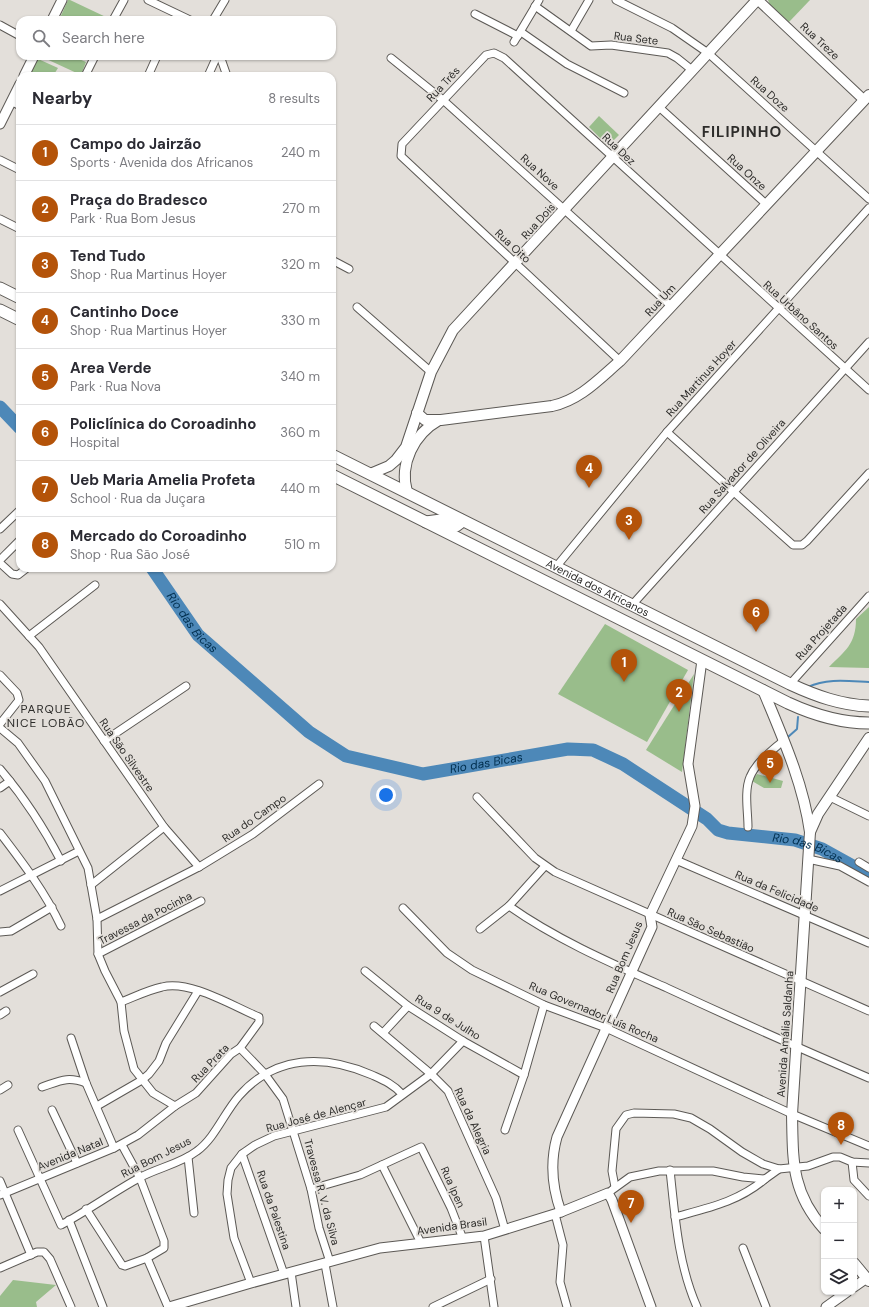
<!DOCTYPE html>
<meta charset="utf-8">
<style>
:root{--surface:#fff;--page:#f2f2f3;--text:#2b2b33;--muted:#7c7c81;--line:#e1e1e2;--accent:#b45309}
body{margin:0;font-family:"DM Sans",sans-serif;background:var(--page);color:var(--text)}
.controls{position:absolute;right:12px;bottom:12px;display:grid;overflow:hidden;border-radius:8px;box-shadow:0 1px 3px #0004}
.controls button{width:36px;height:36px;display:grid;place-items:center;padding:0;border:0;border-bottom:1px solid var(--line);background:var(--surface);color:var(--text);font:20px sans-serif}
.you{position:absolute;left:386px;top:795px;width:14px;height:14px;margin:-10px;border:3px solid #fff;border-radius:50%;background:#1a73e8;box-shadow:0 0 0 6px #1a73e833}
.badge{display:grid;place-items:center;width:26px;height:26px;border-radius:50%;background:var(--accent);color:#fff;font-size:13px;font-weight:700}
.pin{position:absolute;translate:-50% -33px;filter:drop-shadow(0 1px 2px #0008)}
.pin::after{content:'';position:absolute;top:21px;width:14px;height:12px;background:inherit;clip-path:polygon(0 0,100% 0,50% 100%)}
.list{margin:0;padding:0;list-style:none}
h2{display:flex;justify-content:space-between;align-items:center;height:52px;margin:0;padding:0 16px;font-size:17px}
h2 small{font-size:13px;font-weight:400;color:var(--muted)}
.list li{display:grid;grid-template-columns:26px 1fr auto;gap:12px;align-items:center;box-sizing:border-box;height:56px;padding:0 16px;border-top:1px solid var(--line)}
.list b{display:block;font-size:15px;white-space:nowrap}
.list p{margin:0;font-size:13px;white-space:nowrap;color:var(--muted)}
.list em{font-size:13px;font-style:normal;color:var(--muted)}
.icon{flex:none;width:22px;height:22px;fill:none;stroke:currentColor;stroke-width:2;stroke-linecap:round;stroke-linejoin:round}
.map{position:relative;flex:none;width:869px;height:1307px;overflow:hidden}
.search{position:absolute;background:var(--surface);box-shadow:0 1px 3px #0004;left:16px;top:16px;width:320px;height:44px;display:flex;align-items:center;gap:10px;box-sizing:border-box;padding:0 14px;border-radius:12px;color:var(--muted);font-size:15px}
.panel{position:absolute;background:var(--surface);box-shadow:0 1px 3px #0004;left:16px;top:72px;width:320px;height:500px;border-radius:12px}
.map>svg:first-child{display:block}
.green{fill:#99bd8b}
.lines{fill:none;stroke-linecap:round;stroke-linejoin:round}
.stream{stroke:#4d88b8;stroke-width:2}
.river{stroke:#4d88b8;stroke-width:13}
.minor-casing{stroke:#5c5955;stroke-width:9}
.tertiary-casing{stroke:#5c5955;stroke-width:11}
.secondary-casing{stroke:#5c5955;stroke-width:12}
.primary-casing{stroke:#5c5955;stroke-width:13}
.minor{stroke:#fff;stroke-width:7}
.tertiary{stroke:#fff;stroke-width:9}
.secondary{stroke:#fff;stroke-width:10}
.primary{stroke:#fff;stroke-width:11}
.labels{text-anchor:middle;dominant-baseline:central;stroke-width:3.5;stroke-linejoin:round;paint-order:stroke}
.street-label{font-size:11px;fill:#2d2c2a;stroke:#e3dfda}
.water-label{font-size:12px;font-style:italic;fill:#002f4f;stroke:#e3dfda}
.neighbourhood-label{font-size:12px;letter-spacing:1px;fill:#2d2c2a;stroke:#e3dfda}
.district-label{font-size:15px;font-weight:bold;letter-spacing:1px;fill:#2d2c2a;stroke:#e3dfda}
</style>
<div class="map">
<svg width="869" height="1307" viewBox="0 0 869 1307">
<rect width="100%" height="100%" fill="#e3dfda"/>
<g class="green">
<path d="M68,0H70L108,18L107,20H59Z"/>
<path d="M768,0H810L789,22L770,5Z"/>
<path d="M72,56L86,62L81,75L42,57Z"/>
<path d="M36,58L58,68L53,76H27Z"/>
<path d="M599,116L619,135L608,146L589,127Z"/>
<path d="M869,607V668L829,667C845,651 856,644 856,619Z"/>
<path d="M605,624L688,670L647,742L558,694Z"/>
<path d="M694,674L682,772L646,750Z"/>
<path d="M757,774L783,781L781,788H764L752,781Z"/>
<path d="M13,1280L56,1285L36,1302L37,1307H0V1296Z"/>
</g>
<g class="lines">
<g class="stream">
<path d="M808,687C827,678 848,681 869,682"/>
<path d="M788,737L797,729L798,717"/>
<path d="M748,774L754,765"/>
<path d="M747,829V835"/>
</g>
<g class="river">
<path d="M0,407L20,428"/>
<path id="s1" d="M152,568L198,635L309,732L346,756L423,774L568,749L593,750L623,764L707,819L718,830L728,833L795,840L822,849L869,875"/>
</g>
<defs>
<g id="minor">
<path d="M148,0L190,20"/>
<path d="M616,0L672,28L708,53L869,199"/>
<path d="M535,6L591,46L611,45L668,53L677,58L692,70"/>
<path d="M475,14L518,36"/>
<path d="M113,20L124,0"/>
<path d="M213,20L225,0"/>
<path d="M0,25L20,36"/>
<path d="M571,31L589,0"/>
<path d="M521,32L567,64L624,93"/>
<path d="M514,42L539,0"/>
<path d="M220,56L227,76"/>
<path d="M391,58L443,100L671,306"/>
<path d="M85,76L95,56"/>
<path d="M148,76L157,56"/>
<path d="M208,76L217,56"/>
<path d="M11,101L20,106"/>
<path d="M659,107L766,204"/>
<path d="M0,160L20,170"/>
<path d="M0,219L20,229"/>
<path d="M332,260L349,269"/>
<path d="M357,307L431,372"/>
<path d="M620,361L401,156L402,144L486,55L494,53L504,58L869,390"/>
<path d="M667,432L793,545H802L807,541L869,473"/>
<path d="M0,529L20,510"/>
<path d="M0,560L20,540"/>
<path d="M0,563L12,574L18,575L27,568"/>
<path d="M556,567L667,432L869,208"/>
<path d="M0,604L39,647L164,827L199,867"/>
<path d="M632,605L869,342"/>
<path d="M29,636L95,585"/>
<path d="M0,675L17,693L19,700L0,724"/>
<path d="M790,684L869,596"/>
<path d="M0,728L18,743L45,781L88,868L97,919L98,954L105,971L121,1002L124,1031L134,1069L153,1093L175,1106"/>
<path d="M104,741L186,686"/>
<path d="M0,769C24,797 44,828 61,861"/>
<path d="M0,788L10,781"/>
<path d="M477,797L535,858L555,872L869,1011"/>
<path d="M830,797L869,816"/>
<path d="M748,827C748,812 744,791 750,777C756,762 773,750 784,740"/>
<path d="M0,833C23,863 45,892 61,926"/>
<path d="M808,859L840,866L869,882"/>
<path d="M676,860L869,943"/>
<path d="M859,862L869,868"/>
<path d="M91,885L164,827"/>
<path d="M0,891L79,851"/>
<path d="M509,906C557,940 613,964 667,988C734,1019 801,1049 869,1078"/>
<path d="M403,908L447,953L472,970L544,1005L606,1028L792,1114L869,1146"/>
<path d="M97,919L199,867L253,834L319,784"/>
<path d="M480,929L509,906L545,866"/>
<path d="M0,932L11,931L52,907"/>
<path d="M98,954L201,901"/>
<path d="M365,971L408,1006L463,1041L524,1075"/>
<path d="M0,992L33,974"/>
<path d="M0,1015L6,1011"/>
<path d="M374,1026L431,1074L448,1091L496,1198L505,1230"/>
<path d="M383,1033L408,1006"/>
<path d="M71,1038L86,1083L114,1148"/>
<path d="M240,1048L264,1073L283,1099L311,1189L319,1228L330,1262"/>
<path d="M42,1087C60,1081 67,1076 86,1083"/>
<path d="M0,1090L8,1085"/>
<path d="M97,1106L142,1080L149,1074L159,1061L166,1043L198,991"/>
<path d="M52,1110L77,1163"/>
<path d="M18,1130L61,1225C87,1211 112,1193 139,1178C157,1168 180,1164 197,1151C215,1138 224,1113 239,1096C275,1055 324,1054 372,1075C383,1080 393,1084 402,1094"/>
<path d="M505,1130L524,1075L544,1005"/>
<path d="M242,1154L284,1274"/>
<path d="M188,1157L194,1213"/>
<path d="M852,1162L854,1180L869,1196"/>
<path d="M382,1165L421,1243"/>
<path d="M670,1170C675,1216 678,1264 697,1307"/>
<path d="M0,1181L31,1255"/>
<path d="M615,1187L612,1171L616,1129L626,1115L634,1113L674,1114L691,1118L710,1129L742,1152L763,1164L779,1169L808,1166L833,1157H840L852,1162L869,1163"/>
<path d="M311,1189L360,1175L421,1147L451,1208L463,1239"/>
<path d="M612,1190L630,1177L659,1171H713L743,1177L765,1179L779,1169"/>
<path d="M0,1195L114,1148L138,1135L175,1106L196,1093L231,1054L240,1048L259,1022V1017C232,1006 191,980 162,987C148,990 134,997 121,1002"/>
<path d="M86,1209L122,1265L125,1266L147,1258L164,1248V1241L140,1178L122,1145"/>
<path d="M555,1214L563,1245L560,1282L567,1307"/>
<path d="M675,1217C708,1208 738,1202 765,1179"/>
<path d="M69,1220L103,1307"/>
<path d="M484,1236L494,1307"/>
<path d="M743,1248L766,1307"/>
<path d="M147,1258L168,1307"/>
<path d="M325,1264L333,1307"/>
<path d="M0,1268L37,1252H44L50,1259L71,1307"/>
<path d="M291,1272L296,1307"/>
<path d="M251,1283L234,1238L227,1194L228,1180L231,1168L242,1154L255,1145L274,1136L386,1107L431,1074L463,1041"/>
<path d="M433,1307L491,1279"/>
</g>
<g id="tertiary">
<path d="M758,0L864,100"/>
<path d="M52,20L62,0"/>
<path d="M24,76L34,56"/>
<path d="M0,124L20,84"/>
<path d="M561,1212C552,1187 550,1162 557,1137L652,927L650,915L692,826L695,806L688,764L702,660"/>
<path d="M854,1287L867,1278"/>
<path d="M169,1307L251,1283L380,1248L484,1236L561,1212L608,1193L612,1200L651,1307"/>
<path d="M826,1307L847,1292"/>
</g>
<g id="secondary">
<path d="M417,413L425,420H441L552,406C580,400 599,379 620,361L869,95"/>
<path d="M370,474L389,466L396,460L406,447L431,372L453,330L757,0"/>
<path d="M407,492C399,464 414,434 439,420"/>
<path d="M763,690C782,736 803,782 810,832L792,1114C793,1160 791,1192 824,1229"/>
<path d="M810,832L818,814L869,738"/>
<path d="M854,1263L869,1281"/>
</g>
<g id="primary">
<path d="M0,288L20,298"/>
<path d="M0,310L20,320"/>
<path id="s2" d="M332,455L790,684C816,696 841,705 869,706"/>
<path d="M332,475L788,703C814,715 840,723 869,723"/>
<path d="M426,522L441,520L456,526L460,523L461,520"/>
</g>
</defs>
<use href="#minor" class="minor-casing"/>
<use href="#tertiary" class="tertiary-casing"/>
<use href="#secondary" class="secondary-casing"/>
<use href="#primary" class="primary-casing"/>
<use href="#minor" class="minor"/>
<use href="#tertiary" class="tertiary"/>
<use href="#secondary" class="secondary"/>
<use href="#primary" class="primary"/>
</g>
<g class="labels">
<g class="street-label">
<text transform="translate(636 38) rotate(7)">Rua Sete</text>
<text transform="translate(820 41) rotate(43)">Rua Treze</text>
<text transform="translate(443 84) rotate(-47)">Rua Três</text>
<text transform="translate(770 94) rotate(42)">Rua Doze</text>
<text transform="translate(619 149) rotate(43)">Rua Dez</text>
<text transform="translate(540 172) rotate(42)">Rua Nove</text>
<text transform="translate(747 172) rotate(42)">Rua Onze</text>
<text transform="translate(538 221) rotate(-48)">Rua Dois</text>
<text transform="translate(513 246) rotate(43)">Rua Oito</text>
<text transform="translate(660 300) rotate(-47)">Rua Um</text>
<text transform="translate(801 315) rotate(42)">Rua Urbâno Santos</text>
<text transform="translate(701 378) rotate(-48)">Rua Martinus Hoyer</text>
<text transform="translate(742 466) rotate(-48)">Rua Salvador de Oliveira</text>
<text stroke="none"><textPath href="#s2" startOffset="297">Avenida dos Africanos</textPath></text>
<text transform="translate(821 632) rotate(-48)">Rua Projetada</text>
<text transform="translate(127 755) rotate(55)">Rua São Silvestre</text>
<text transform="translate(254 818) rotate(-35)">Rua do Campo</text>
<text transform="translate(777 891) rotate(23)">Rua da Felicidade</text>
<text transform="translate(145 918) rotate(-27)">Travessa da Pocinha</text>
<text transform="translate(711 930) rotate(24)">Rua São Sebastião</text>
<text transform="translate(624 957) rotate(-67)">Rua Bom Jesus</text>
<text transform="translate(594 1012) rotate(23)">Rua Governador Luís Rocha</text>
<text transform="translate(448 1017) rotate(32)">Rua 9 de Julho</text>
<text transform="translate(785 1034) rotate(-86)">Avenida Amália Saldanha</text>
<text transform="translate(210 1063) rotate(-46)">Rua Prata</text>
<text transform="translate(316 1115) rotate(-15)">Rua José de Alençar</text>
<text transform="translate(473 1121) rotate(65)">Rua da Alegria</text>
<text transform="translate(70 1154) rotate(-22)">Avenida Natal</text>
<text transform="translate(156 1157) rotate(-27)">Rua Bom Jesus</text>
<text transform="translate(453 1187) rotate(66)">Rua Ipen</text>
<text transform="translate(322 1192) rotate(75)">Travessa R. V. da Silva</text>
<text transform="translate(274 1210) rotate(71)">Rua da Palestina</text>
<text transform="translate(452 1226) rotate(-8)">Avenida Brasil</text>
</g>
<g class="water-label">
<text stroke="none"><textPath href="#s1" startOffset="68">Rio das Bicas</textPath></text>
<text stroke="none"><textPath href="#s1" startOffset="416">Rio das Bicas</textPath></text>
<text stroke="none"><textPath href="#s1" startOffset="765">Rio das Bicas</textPath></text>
</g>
<g class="neighbourhood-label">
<text x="46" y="709">PARQUE<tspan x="46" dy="14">NICE LOBÃO</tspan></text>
</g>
<g class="district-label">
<text x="742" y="132">FILIPINHO</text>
</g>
</g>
</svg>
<div class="controls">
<button>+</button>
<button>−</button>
<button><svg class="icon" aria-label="layers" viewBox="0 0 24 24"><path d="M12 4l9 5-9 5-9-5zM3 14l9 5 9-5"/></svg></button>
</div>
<div class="you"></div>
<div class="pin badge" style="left:624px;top:682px">1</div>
<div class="pin badge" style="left:679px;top:712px">2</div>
<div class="pin badge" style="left:629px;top:540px">3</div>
<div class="pin badge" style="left:589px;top:488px">4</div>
<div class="pin badge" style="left:770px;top:783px">5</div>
<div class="pin badge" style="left:756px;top:632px">6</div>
<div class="pin badge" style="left:631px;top:1223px">7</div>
<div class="pin badge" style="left:841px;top:1145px">8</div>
<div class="search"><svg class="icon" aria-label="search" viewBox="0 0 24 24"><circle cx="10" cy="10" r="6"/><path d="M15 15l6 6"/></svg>Search here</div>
<section class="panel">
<h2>Nearby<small>8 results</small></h2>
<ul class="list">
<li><span class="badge">1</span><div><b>Campo do Jairzão</b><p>Sports · Avenida dos Africanos</p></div><em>240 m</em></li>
<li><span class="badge">2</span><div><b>Praça do Bradesco</b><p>Park · Rua Bom Jesus</p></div><em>270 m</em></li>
<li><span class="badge">3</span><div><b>Tend Tudo</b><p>Shop · Rua Martinus Hoyer</p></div><em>320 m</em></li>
<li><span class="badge">4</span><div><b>Cantinho Doce</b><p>Shop · Rua Martinus Hoyer</p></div><em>330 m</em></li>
<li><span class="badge">5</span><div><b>Area Verde</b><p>Park · Rua Nova</p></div><em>340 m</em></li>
<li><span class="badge">6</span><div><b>Policlínica do Coroadinho</b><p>Hospital</p></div><em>360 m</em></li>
<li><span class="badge">7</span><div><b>Ueb Maria Amelia Profeta</b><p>School · Rua da Juçara</p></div><em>440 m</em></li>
<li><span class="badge">8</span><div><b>Mercado do Coroadinho</b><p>Shop · Rua São José</p></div><em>510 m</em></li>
</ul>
</section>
</div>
